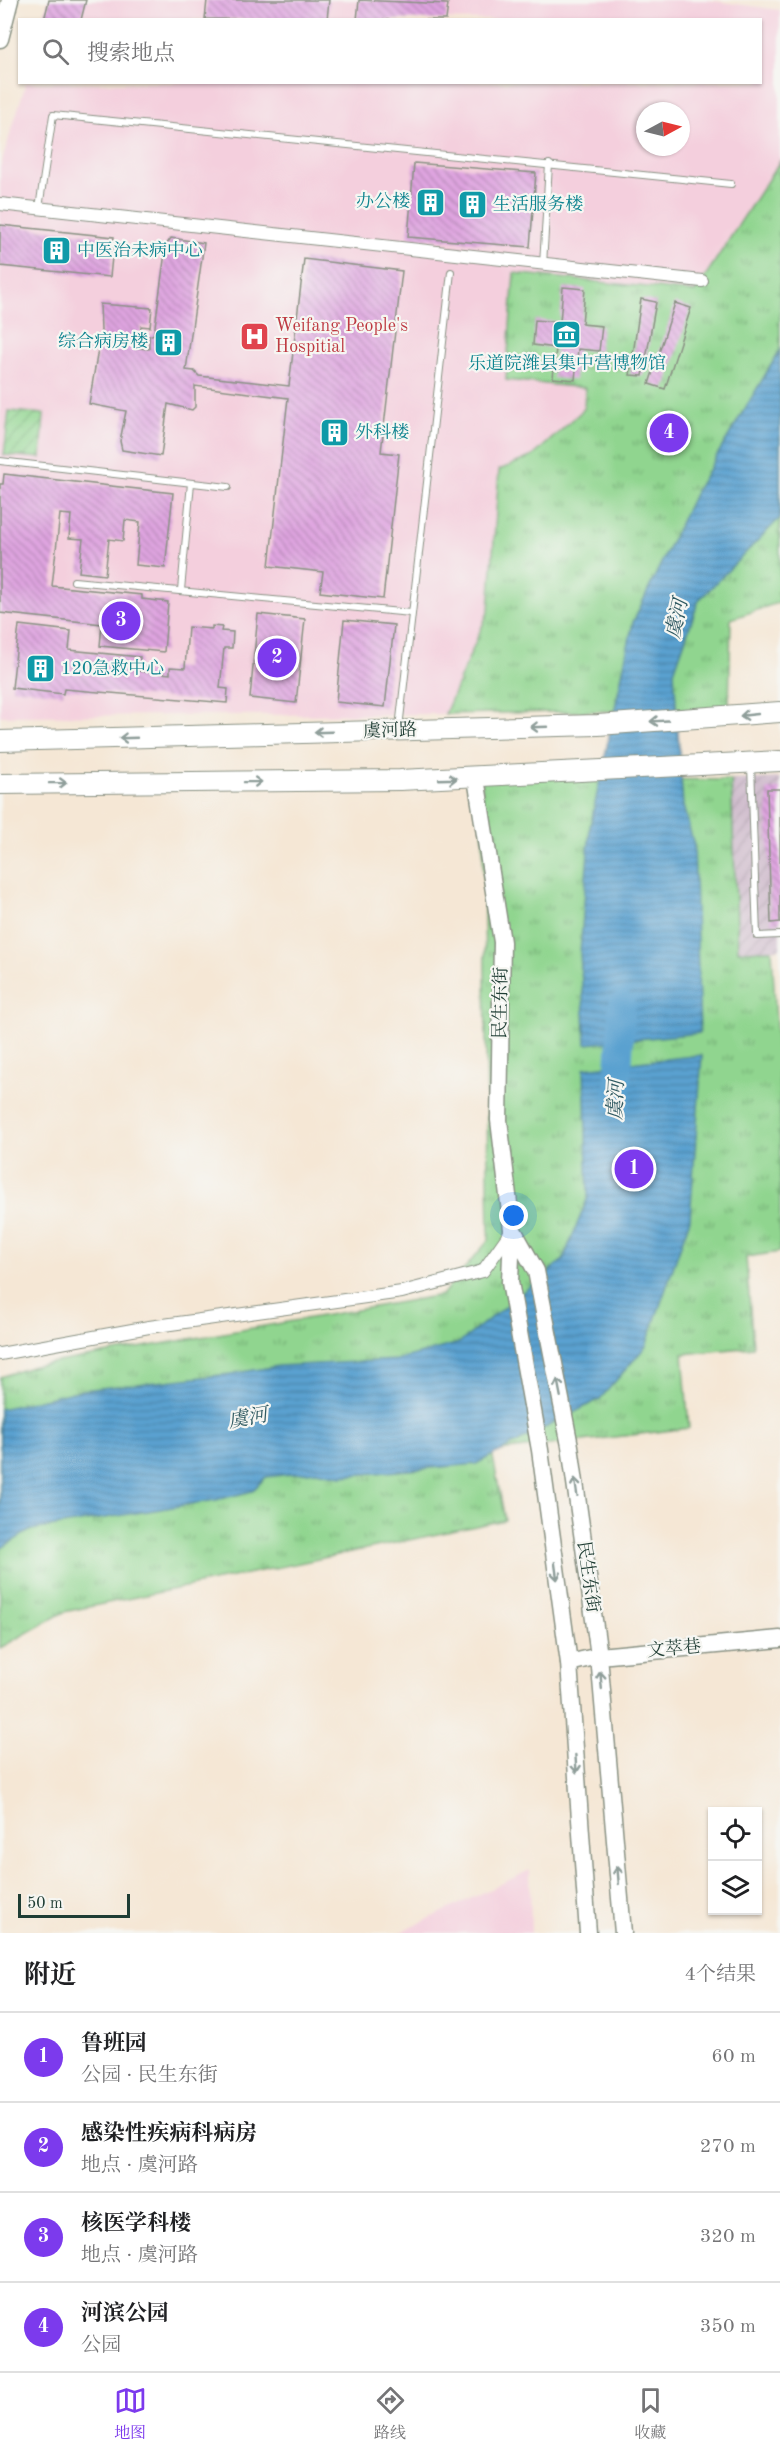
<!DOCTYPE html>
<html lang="zh">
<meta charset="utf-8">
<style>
:root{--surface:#fff;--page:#f2f2f2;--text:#202124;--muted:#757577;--line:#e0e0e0;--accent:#7c3aed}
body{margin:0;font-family:"Old Standard TT","Noto Serif SC",serif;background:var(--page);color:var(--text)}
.controls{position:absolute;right:18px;bottom:18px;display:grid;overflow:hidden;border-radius:0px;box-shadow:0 2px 4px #0004}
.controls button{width:54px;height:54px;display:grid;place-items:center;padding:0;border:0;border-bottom:2px solid var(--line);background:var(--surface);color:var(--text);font:30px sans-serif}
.compass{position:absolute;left:636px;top:102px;width:54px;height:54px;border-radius:50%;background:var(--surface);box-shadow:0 2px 4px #0004;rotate:83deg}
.scale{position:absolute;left:18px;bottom:15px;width:112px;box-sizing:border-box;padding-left:6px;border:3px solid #1f3d34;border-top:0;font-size:16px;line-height:21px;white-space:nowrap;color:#1f3d34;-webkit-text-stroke:4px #f6f6f2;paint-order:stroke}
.you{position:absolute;left:514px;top:1216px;width:21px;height:21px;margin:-15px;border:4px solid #fff;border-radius:50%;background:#1a73e8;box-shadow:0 0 0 9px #1a73e833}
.badge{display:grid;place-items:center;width:39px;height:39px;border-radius:50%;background:var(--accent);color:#fff;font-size:20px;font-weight:700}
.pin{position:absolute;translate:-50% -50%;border:3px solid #fff;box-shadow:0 2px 6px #0006}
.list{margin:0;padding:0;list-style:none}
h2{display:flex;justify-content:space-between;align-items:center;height:78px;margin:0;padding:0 24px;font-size:26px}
h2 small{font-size:20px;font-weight:400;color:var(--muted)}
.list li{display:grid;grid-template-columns:39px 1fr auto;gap:18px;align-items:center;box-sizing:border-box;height:90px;padding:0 24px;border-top:2px solid var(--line)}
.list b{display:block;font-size:22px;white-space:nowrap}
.list p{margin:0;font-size:20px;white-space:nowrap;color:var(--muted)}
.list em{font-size:20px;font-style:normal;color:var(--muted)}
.icon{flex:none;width:33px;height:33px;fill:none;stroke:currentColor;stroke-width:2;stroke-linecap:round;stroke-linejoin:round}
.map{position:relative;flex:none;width:780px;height:1933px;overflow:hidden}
.search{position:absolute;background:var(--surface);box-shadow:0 2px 4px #0004;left:18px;right:18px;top:18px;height:66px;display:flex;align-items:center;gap:15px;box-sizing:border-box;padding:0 21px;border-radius:0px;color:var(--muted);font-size:22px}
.sheet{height:438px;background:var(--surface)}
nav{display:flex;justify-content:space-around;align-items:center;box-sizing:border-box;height:84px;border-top:2px solid var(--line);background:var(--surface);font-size:16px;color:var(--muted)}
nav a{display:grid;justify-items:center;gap:3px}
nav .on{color:var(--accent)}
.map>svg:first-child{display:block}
.built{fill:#f4cfdd;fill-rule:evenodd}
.industrial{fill:url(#industrial-furrows)}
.park{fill:url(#park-tufts);stroke:#588962;stroke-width:1.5}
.garden{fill:url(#garden-furrows);stroke:#588962;stroke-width:1.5}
.water{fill:url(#water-rules);stroke:#3c6f82;stroke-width:1.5}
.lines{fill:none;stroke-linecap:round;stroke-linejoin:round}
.river{stroke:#5aa1d0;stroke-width:27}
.building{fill:url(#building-back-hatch)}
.lane-casing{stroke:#8a9284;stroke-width:8}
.street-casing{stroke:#8a9284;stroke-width:14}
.secondary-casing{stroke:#8a9284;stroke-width:19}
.primary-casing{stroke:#8a9284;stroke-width:22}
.lane{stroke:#fff;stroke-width:6}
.street{stroke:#fff;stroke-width:12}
.secondary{stroke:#fff;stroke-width:16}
.primary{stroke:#fff;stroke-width:20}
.oneway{stroke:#8f9e9a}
.labels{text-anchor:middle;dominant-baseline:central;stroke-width:4.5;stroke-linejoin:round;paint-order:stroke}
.culture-label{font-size:18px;fill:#0d838f;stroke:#f6f6f2;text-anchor:start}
.health-label{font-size:18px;fill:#be3a42;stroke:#f6f6f2;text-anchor:start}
.street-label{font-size:18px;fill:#1f3d34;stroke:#f6f6f2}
.water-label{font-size:20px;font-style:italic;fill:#315b63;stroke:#f6f6f2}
</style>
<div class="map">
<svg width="780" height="1933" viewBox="0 0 780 1933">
<defs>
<pattern id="industrial-furrows" width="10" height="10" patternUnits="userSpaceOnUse" patternTransform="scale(1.5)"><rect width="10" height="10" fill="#d0bdcd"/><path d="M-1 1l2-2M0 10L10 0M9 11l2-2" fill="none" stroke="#b2a3b1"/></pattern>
<pattern id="park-tufts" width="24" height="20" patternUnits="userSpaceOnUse" patternTransform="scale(1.5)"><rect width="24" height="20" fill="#90d58f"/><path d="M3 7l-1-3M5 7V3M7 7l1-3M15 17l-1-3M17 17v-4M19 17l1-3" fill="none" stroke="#75ae76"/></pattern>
<pattern id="garden-furrows" width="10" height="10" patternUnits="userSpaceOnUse" patternTransform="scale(1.5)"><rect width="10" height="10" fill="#90d58f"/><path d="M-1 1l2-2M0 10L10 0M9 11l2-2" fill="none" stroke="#75ae76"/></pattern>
<pattern id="water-rules" width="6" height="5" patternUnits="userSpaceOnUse" patternTransform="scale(1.5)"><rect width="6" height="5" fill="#5aa1d0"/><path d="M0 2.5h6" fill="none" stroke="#4a84aa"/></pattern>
<pattern id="building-back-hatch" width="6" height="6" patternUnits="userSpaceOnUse" patternTransform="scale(1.5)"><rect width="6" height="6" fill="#dfa4e0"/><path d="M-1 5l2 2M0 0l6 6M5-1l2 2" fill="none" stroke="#b487b6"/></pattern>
</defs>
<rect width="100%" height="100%" fill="#f6f6f2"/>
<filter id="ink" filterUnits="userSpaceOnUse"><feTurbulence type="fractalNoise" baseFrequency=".0167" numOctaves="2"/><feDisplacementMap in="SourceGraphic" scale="12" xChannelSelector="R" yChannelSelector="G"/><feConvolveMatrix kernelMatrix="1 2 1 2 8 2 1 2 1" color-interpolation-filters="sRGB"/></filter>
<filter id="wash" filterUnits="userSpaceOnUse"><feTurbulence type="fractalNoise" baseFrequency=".008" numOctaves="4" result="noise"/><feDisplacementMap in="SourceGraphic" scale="24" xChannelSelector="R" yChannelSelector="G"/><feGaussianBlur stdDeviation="1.35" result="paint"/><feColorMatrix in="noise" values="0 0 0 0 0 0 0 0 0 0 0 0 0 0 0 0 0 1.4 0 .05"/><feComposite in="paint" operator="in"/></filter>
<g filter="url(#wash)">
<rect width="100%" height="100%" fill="#f5e7d5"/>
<g class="built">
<path d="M49,0H707L780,10V161L695,292L514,273L586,388L584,409L533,456L499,470L489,610L445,714L0,716V167L26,83L760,82V20L44,19ZM645,111H681V147H645Z"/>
<path d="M530,1870L531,1933H399Z"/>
</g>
<path class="industrial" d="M780,778V949L738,951L731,780Z"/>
<g class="park">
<path d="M780,161V602L731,619L729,709L445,714L489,610L499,470L533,456L584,409L585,388L506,380L514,273L695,292Z"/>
<path d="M482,777L731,780L738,951L772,950L780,1097V1252L746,1257L753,1347L683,1354L689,1428L492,1452L505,1520L64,1612L0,1648V1377L34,1366L442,1295L489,1240Z"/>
</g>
<path class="garden" d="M9,411L44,414L41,458L4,455Z"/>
<g class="water">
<path d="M780,350V518L699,600L674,672L683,806L694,845L700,1033L586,1044L580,953L590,827L633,622L695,492Z"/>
<path d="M702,1055L690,1219L646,1346L600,1399L476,1464L342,1476L316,1471L266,1477L252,1491L216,1500L31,1530L0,1549V1409L82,1390L231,1374L278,1366L397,1360L459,1343L563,1260L588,1197L584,1068Z"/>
</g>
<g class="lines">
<path class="river" d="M617,1101L622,1005"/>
</g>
<g id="blocks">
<g class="building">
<path d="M49,0H86L81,20H44Z"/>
<path d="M207,0H329L327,20L205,19Z"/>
<path d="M359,0L448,4L446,20H357Z"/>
<path d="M414,163L536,173L530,247L408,237Z"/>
<path d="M0,225L114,237L110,277L0,266Z"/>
<path d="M171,238L204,243L186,370L194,371L199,376L289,386L304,259L402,271L381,452L399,454L383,599L320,592L323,572L269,566L288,398L195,386V407L192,410L168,404L161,456L122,450L120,441L126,411L89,404L101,331L100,304L152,308L150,327L141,326L139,348L149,349V336L154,334L166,245Z"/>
<path d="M563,287L585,289L582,324L602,326L599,351L578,349L575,380L553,378L556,348L533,345L535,320L560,322Z"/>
<path d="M641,299L656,302L643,376L630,375Z"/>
<path d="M675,303L691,308L665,389L649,384Z"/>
<path d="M4,474L173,493L165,568L136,565L140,522L125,520L123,541L109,539L105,575L79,572L83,539L69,538L71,515L60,514L52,586L142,595V599L168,602L164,652L100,646L102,624L0,613V484H3Z"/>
<path d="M258,614L305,619L296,703L250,698Z"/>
<path d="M344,620L394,625L385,707L336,702Z"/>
<path d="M19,625L71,631L69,650L140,657L139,671L170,674V667L185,668L188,627L212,629V626L222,627L221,631L233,632L232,648H224L220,688L228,689L227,703L64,689L63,694L12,688Z"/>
<path d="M767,789H780V922L771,923Z"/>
</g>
</g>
</g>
<g filter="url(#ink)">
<use href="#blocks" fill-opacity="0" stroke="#8a9284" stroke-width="1.5"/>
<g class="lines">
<defs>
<g id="lane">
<path d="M39,208L53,115L731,184"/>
<path d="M543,265L549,164"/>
<path d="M0,461L228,487"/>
<path d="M74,581L411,613"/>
<path d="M181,590L191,483"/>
<path d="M399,728L451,272"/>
<path d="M751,765L757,936L780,935"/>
</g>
<g id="street">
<path d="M0,204L702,281"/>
<path d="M0,1354L149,1327L402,1292L483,1271L512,1230"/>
</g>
<g id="secondary">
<path d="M0,39L10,0"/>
<path d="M476,778L502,942L499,1120L512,1229L510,1282L540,1450L569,1663L588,1933"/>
<path d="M513,1230L536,1271L570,1446L599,1656L623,1933"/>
<path d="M569,1663L599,1656L780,1639"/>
</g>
<g id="primary">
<path d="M0,741L598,725L780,712"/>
<path d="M0,784L400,780L780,761"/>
</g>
</defs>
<use href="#lane" class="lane-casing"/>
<use href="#street" class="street-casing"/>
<use href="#secondary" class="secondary-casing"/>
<use href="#primary" class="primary-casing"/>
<use href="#lane" class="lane"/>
<use href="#street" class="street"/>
<use href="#secondary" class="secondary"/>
<use href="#primary" class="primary"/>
</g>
<defs><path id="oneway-shaft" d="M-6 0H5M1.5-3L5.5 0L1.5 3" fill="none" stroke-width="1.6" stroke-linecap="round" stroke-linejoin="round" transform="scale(1.5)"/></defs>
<g class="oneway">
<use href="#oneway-shaft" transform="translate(749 715) rotate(174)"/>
<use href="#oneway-shaft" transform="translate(659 721) rotate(177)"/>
<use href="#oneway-shaft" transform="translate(539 727) rotate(178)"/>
<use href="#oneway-shaft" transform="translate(323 732) rotate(178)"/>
<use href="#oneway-shaft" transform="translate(128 738) rotate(178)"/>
<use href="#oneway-shaft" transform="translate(448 779) rotate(-2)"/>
<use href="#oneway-shaft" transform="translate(253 782) rotate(-1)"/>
<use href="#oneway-shaft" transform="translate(58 783) rotate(-1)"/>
<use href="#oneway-shaft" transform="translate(559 1388) rotate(-101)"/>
<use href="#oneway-shaft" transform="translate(576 1487) rotate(-98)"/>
<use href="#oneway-shaft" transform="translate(556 1571) rotate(82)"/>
<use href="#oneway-shaft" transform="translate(601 1680) rotate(-95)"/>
<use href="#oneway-shaft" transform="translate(576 1764) rotate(86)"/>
<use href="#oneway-shaft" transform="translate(618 1875) rotate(-95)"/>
</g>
</g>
<defs>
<symbol id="building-square" viewBox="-11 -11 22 22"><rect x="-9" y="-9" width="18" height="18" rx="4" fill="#0f9aa8" stroke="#f6f6f2"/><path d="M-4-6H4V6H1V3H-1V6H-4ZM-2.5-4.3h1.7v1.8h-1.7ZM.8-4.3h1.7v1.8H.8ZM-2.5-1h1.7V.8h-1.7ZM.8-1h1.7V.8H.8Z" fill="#fff"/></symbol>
<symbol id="museum-square" viewBox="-11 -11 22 22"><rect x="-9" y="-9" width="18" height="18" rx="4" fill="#0f9aa8" stroke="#f6f6f2"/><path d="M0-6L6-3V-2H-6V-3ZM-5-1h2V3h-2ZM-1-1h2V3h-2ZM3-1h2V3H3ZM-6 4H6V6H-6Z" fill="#fff"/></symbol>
<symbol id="hospital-square" viewBox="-11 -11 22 22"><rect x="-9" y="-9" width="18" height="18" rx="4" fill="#e0444e" stroke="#f6f6f2"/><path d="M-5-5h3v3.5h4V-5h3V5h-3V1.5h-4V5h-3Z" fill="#fff"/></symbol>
</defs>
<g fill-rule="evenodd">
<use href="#building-square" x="414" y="186" width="33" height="33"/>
<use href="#building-square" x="456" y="188" width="33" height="33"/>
<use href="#building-square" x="40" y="234" width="33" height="33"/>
<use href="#museum-square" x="550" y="318" width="33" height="33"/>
<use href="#hospital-square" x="238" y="320" width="33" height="33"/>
<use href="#building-square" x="152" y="326" width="33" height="33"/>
<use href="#building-square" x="318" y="416" width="33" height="33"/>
<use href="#building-square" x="24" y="652" width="33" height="33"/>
</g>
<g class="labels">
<g class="culture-label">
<text x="410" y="202" text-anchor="end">办公楼</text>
<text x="493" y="205">生活服务楼</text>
<text x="77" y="251">中医治未病中心</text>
<text x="148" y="342" text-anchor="end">综合病房楼</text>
<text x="567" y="364" text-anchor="middle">乐道院潍县集中营博物馆</text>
<text x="355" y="433">外科楼</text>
<text x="61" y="669">120急救中心</text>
</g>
<g class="health-label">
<text x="275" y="326">Weifang People's<tspan x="275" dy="21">Hospitial</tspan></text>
</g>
<g class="street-label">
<text transform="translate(390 731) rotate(-2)">虞河路</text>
<text transform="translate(501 1003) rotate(-89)">民生东街</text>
<text transform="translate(588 1577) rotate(82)">民生东街</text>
<text transform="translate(674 1649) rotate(-5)">文萃巷</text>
</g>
<g class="water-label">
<text transform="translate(678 619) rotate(-78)">虞河</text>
<text transform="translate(617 1100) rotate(-87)">虞河</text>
<text transform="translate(248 1419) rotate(-10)">虞河</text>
</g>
</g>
</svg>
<div class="controls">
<button><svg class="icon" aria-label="locate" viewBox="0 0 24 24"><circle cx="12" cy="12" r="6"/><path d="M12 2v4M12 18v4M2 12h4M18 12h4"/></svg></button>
<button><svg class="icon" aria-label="layers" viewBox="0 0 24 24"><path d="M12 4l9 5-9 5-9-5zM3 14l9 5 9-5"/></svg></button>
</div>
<svg class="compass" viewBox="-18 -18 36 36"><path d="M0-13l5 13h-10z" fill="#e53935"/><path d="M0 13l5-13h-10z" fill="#757577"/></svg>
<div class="scale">50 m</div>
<div class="you"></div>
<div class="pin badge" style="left:634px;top:1169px">1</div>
<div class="pin badge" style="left:277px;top:658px">2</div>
<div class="pin badge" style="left:121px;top:621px">3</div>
<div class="pin badge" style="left:669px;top:433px">4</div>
<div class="search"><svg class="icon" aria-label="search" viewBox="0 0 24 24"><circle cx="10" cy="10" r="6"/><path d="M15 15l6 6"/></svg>搜索地点</div>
</div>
<section class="sheet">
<h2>附近<small>4个结果</small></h2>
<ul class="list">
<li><span class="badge">1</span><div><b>鲁班园</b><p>公园 · 民生东街</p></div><em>60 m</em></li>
<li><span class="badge">2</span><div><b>感染性疾病科病房</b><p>地点 · 虞河路</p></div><em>270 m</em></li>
<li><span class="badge">3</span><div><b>核医学科楼</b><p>地点 · 虞河路</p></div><em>320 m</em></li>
<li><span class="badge">4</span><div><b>河滨公园</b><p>公园</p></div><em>350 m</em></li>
</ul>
</section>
<nav>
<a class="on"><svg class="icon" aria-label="map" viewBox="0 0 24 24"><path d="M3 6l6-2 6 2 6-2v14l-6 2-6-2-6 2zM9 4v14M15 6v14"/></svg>地图</a>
<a><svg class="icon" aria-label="directions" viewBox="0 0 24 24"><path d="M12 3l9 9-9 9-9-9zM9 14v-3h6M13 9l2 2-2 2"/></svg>路线</a>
<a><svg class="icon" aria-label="saved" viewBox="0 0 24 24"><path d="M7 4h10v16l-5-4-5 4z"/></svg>收藏</a>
</nav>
